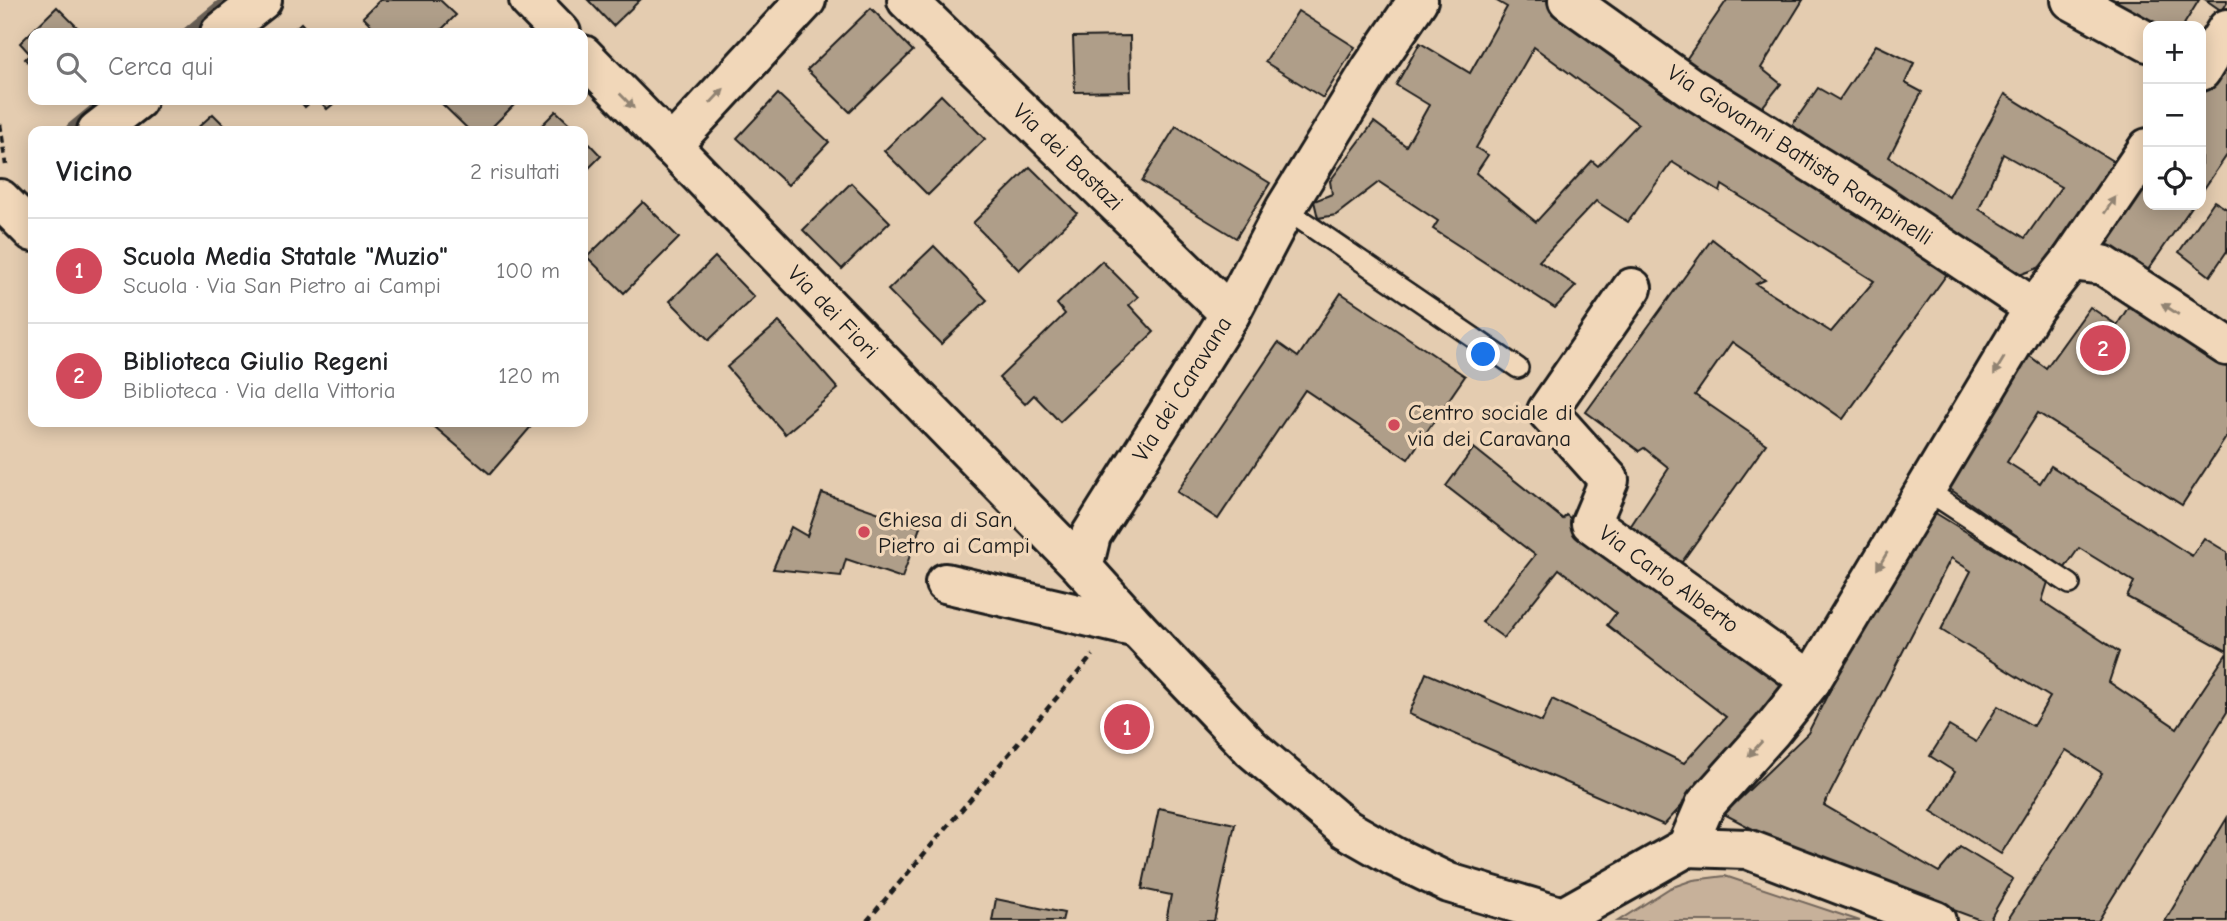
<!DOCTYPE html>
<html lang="it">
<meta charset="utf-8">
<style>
:root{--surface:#fff;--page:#f2f2f2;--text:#202124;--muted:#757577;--line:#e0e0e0;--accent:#d1495b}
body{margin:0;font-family:"Comic Neue",sans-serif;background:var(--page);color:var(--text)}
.controls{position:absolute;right:21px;top:21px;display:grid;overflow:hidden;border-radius:14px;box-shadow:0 4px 18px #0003}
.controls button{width:63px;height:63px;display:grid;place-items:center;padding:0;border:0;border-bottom:2px solid var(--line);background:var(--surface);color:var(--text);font:35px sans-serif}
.you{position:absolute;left:1484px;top:355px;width:24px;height:24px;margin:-18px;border:5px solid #fff;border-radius:50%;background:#1a73e8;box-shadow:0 0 0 10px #1a73e833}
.badge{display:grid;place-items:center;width:46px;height:46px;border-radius:50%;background:var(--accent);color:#fff;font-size:23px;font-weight:700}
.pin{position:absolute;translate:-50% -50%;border:4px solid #fff;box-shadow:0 2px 7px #0006}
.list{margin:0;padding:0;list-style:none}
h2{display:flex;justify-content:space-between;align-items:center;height:91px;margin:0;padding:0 28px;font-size:30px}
h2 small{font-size:23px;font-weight:400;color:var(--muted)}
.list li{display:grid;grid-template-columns:46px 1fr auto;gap:21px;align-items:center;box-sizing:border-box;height:105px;padding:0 28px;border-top:2px solid var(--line)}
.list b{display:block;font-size:26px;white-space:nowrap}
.list p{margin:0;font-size:23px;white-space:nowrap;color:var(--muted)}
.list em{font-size:23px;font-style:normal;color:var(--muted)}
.icon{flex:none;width:38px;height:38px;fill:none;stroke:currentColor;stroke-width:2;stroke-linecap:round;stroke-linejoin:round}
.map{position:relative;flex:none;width:2227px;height:921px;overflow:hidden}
.search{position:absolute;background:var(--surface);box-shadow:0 4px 18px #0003;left:28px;top:28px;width:560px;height:77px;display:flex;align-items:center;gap:18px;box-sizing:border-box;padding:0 24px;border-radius:14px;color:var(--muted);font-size:26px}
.panel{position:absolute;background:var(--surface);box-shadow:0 4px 18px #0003;left:28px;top:126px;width:560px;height:301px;border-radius:14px}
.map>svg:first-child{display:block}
.green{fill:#c7b19a;stroke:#72665b;stroke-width:2}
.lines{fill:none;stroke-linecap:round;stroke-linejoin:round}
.stream{stroke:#685f54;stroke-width:10}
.building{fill:#af9e89;stroke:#1c1c1c;stroke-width:2;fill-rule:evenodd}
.lane-casing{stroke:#1c1c1c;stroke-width:24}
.street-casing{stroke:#1c1c1c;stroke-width:44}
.path{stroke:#1c1c1c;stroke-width:4.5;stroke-dasharray:7 5;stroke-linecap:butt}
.lane{stroke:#f1d7b9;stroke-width:19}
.street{stroke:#f1d7b9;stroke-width:38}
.oneway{fill:#918372}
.poi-dot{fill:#d1495b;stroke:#f1d7b9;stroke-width:2.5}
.labels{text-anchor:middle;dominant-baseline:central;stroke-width:7;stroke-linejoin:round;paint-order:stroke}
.street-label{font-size:23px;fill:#1c1c1c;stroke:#f1d7b9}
.poi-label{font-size:23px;fill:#1c1c1c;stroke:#f1d7b9;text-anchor:start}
</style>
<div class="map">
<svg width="2227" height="921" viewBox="0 0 2227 921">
<rect width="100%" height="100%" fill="#e4ccb0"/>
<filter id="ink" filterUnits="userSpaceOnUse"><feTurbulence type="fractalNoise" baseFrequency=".0143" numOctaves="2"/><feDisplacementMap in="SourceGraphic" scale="14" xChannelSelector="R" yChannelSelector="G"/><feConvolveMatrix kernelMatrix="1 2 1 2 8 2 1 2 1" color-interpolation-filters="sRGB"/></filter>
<g filter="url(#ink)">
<path class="green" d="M1725,876L1860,921H1618L1670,888L1693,880Z"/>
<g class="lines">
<g class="stream">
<path d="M186,33L226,0"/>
<path d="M71,128L105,100"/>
</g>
</g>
<g class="building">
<path d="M380,0H440L456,15L438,33H379L363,17Z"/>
<path d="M588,0H640L613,26Z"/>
<path d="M1495,0H1555L1952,267L1843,419L1732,342L1695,395L1766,444L1674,573L1624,536L1669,468L1644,448L1639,451L1586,412L1712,239L1765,280L1756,284L1831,332L1874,281L1722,185L1720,192L1672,162L1628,222L1596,201L1539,261L1576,286L1555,308L1433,229L1438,221L1379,182L1336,215L1318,218L1314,201L1332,194L1330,181L1374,122L1406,146L1429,105L1396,85L1420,43L1470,73L1507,7ZM1534,47L1638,124L1598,166L1592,161L1536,222L1476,173L1488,155L1476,148Z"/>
<path d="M1727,0H1803L1761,68L1781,84L1756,115L1681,67Z"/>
<path d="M2091,0H2199L2183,26H2148Z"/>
<path d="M2206,0H2227V3L2222,11Z"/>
<path d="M57,7L83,33H33V68L25,59L30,54L20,43Z"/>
<path d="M871,8L913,51L850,112L807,70Z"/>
<path d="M1298,11L1355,47L1323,98L1265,62Z"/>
<path d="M301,23L310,33H290Z"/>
<path d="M1130,36L1131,91L1075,92L1073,37Z"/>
<path d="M1876,45L1914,63L1905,83L1922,92L1889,157L1949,197L2005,94L2119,165L2046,265L2022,274L1784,137L1818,88L1839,100ZM2003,154L2061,187L2025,238L1979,209Z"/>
<path d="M2227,46V155L2201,193V84Z"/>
<path d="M778,94L829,142L788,185L737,138Z"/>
<path d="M941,95L985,139L928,195L884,151Z"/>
<path d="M299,100H313L305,107Z"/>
<path d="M319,100H338L327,109Z"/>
<path d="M438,100H519L488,131H470Z"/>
<path d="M556,111L577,131H536Z"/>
<path d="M213,114L230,131H194Z"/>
<path d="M1176,126L1270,183L1236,238L1142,181Z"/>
<path d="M583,137L601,156L583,174Z"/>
<path d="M2148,161V205H2193L2145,274L2095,239Z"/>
<path d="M1030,167L1077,213L1019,270L973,223Z"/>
<path d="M851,183L890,222L842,269L803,230Z"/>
<path d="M2214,201L2227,209V251L2210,276L2179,252Z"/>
<path d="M643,202L679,238L624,293L587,257Z"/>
<path d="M934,246L987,300L941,344L888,290Z"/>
<path d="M715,257L754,297L709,340L670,301Z"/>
<path d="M1102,261L1138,297L1129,305L1154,332L1060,422L1034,395L1025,404L999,378L1065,314L1057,304Z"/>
<path d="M1341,293L1465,376L1408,459L1305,390L1218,519L1177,492L1278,343L1298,357Z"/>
<path d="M2134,298L2227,354V436L2182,505L2038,413L2007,462L2040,483L2051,466L2192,556L2204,538L2227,552V651L2127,597L2134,582L2079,548L2064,569L1940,482L2020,349L2046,368L2090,307L2117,325Z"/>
<path d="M779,322L838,389L785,434L727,367Z"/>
<path d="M429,422H535L490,474Z"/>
<path d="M1474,448L1563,519L1566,515L1790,689L1664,825L1409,714L1426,673L1542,722L1552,699L1684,763L1726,717L1607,625L1616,613L1559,569L1504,638L1482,622L1535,555L1446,486Z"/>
<path d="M822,493L920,527L902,578L846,559L841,576L773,569L791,527L807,536Z"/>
<path d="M1924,506L2048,582L2042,601L2119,652L2109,682L2177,728L2227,653V712L2098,921H2007L2102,773L2066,750L2001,854L1931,811L1955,772L1930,756L1949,726L1976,742L1998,706L2033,726L2050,697L1941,630L1971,571L1951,558L1824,805L1939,872L1960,847L2013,879L1989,921H1983L1793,850L1724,814L1808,733Z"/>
<path d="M1159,808L1235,824L1214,921H1166L1171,895L1142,889Z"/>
<path d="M2227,818V921H2165Z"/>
<path d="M996,899L1064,913L1062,921H992Z"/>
</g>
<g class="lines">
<defs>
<g id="lane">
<path d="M1285,209L1518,368"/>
<path d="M1925,489L2070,584"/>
</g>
<g id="street">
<path d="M529,0L561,33"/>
<path d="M907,0L1230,314"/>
<path d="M1568,0L1690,87L1880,205L2034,308"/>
<path d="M2071,0L2148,42"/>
<path d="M220,33L262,0"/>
<path d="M583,55L1083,568L1137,628L1252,749L1346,829L1395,857L1449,883L1563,917L1687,847"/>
<path d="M2201,71L2227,29"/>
<path d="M97,131L137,100"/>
<path d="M671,146L806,0"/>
<path d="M0,199L33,232"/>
<path d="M2071,261L2103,265L2227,346"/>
<path d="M1632,288L1547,411L1609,480L1591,523L1811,681"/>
<path d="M1083,568L1091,535L1230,314L1285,209L1371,69L1418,0"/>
<path d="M945,583L1137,628"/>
<path d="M1687,847L1705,805L1772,730L1811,681L2034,308L2071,261L2148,148"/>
<path d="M1687,847L1747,849L1936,921"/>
</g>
</defs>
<use href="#lane" class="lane-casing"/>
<use href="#street" class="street-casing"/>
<g class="path">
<path d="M0,124L6,165"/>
<path d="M867,921L1093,655"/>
</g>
<use href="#lane" class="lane"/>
<use href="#street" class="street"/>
</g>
<defs><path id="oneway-solid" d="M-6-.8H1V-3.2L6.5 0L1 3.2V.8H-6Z" transform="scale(1.75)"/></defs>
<g class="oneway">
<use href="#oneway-solid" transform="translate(717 96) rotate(-47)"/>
<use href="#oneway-solid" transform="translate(627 101) rotate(46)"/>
<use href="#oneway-solid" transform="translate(2110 205) rotate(-56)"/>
<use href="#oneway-solid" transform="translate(2170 309) rotate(-147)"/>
<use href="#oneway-solid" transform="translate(1999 366) rotate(121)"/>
<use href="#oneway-solid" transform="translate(1882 561) rotate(121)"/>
<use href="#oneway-solid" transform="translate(1755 749) rotate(132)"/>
</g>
</g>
<g class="poi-dot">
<circle cx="1394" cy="425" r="7"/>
<circle cx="864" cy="532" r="7"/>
</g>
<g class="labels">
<g class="street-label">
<text transform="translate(1800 155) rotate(33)">Via Giovanni Battista Rampinelli</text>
<text transform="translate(1068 157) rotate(44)">Via dei Bastazi</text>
<text transform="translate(833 312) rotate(46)">Via dei Fiori</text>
<text transform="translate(1182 389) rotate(-58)">Via dei Caravana</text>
<text transform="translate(1669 579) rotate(36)">Via Carlo Alberto</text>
</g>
<g class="poi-label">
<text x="1408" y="412">Centro sociale di<tspan x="1408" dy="26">via dei Caravana</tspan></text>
<text x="878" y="519">Chiesa di San<tspan x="878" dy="26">Pietro ai Campi</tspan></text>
</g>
</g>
</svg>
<div class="controls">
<button>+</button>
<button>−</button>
<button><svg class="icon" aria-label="locate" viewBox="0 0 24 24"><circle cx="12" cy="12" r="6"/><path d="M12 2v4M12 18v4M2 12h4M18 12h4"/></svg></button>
</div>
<div class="you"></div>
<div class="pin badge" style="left:1127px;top:727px">1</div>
<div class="pin badge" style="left:2103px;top:348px">2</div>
<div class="search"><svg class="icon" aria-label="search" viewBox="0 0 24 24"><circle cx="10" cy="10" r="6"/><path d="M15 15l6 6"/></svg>Cerca qui</div>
<section class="panel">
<h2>Vicino<small>2 risultati</small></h2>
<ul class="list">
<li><span class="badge">1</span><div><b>Scuola Media Statale &quot;Muzio&quot;</b><p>Scuola · Via San Pietro ai Campi</p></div><em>100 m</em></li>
<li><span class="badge">2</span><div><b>Biblioteca Giulio Regeni</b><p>Biblioteca · Via della Vittoria</p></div><em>120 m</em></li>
</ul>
</section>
</div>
